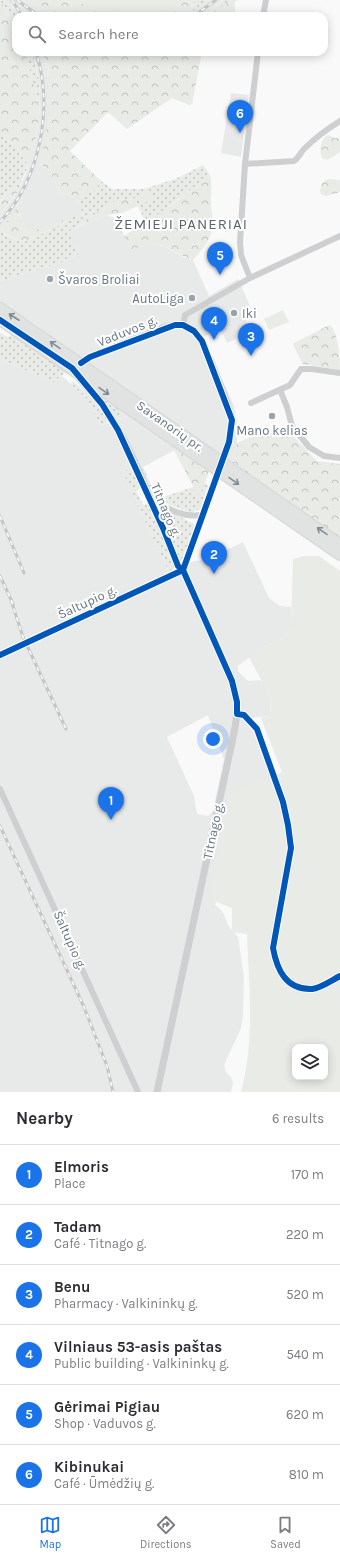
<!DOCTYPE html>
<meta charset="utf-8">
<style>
:root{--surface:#fff;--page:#f7f7f7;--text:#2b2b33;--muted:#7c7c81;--line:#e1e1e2;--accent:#1a73e8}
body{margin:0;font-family:Karla,sans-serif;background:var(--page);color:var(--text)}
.controls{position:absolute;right:12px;bottom:12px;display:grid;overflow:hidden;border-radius:8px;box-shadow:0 2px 10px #0003}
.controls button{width:36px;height:36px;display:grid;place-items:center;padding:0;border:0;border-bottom:1px solid var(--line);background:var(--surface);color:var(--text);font:20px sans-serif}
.you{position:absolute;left:213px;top:739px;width:14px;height:14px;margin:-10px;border:3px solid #fff;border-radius:50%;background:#1a73e8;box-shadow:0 0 0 6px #1a73e833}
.badge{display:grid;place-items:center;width:26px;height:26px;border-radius:50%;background:var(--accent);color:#fff;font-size:13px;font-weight:700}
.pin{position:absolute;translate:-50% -33px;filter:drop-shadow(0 1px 2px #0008)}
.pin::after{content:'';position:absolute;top:21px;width:14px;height:12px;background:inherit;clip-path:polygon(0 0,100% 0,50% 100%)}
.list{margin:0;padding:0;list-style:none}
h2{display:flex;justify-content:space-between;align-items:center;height:52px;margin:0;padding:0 16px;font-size:17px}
h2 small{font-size:13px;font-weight:400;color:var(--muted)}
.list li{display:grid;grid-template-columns:26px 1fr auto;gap:12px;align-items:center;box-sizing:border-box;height:60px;padding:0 16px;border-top:1px solid var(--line)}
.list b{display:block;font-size:15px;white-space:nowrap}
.list p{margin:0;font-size:13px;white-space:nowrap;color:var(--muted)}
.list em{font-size:13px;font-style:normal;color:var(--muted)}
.icon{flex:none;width:22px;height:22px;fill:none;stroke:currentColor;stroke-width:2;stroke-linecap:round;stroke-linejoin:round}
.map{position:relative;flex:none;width:340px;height:1092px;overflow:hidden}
.search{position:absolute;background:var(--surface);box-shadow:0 2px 10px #0003;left:12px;right:12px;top:12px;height:44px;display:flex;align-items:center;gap:10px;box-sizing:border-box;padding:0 14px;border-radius:12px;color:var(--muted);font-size:15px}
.sheet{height:412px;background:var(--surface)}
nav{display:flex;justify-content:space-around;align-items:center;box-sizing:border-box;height:56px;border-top:1px solid var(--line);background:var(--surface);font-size:11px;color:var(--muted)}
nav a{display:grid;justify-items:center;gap:2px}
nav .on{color:var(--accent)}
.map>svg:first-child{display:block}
.built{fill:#e8e9e9;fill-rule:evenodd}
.grass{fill:url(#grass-dots)}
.forest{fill:url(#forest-crowns)}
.park{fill:#e8ebe6;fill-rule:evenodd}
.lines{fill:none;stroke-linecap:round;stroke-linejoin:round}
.trunk-casing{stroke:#d5d6d6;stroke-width:12}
.minor{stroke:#cecfd0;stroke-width:6}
.tertiary{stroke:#cecfd0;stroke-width:7}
.trunk{stroke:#e1e2e2;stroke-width:10}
.rail-casing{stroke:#c3c5c6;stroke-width:3}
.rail{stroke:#fff;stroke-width:1.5;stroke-dasharray:4.5;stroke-linecap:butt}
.cycleway-casing{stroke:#fff;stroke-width:8}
.cycleway{stroke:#0057b8;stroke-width:6}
.oneway{stroke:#7e8c96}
.poi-dot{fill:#99a4ac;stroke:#fff;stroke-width:1.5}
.labels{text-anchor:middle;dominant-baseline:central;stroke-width:4;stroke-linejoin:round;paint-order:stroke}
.poi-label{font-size:13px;fill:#657683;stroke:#fff;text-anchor:start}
.street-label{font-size:13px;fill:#657683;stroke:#fff}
.quarter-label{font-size:15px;letter-spacing:1px;fill:#57646e;stroke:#fff}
</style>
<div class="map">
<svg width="340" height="1092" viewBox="0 0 340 1092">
<defs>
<pattern id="grass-dots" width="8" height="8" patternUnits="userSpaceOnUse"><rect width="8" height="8" fill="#e8ebe6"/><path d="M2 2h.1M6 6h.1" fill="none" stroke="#c0c3c0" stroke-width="1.8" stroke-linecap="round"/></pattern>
<pattern id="forest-crowns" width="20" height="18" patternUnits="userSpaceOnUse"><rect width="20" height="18" fill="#e8ebe6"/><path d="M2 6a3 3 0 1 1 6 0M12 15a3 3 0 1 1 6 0" fill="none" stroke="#c0c3c0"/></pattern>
</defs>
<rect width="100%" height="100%" fill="#f9f9f9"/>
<g class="built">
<path d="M8,0H26L52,16H30L24,11L26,16H18Z"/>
<path d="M209,0H223L204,16H184Z"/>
<path d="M33,52H42L49,77L50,97V117L40,164L48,169L61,195L67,194L77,199L83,214L27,233L18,209L0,230V215L14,197L25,176L35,143L40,109L39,82Z"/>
<path d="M231,93L249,95L241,157L221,153Z"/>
<path d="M107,215L117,219L130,249L153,244L164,246L185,258L193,260L209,296L238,279L255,317L246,321L251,332L227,343L221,329L203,337L234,406L237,423V443L231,463L89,365L30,321L0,304V281L59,263L78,255L68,231Z"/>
<path d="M0,359L54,382L62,376L88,400L100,426L127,416L175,450L141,468L139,464L123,472L167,568L172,571L194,561L205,560L243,542L269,598L280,606L291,607V626L288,633L282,638L262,648L238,666V671L248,681L260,680L266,685L270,702V713L268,716L245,719L253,731L270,777L215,905L223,912L228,925L238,937L244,977L243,1015L241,1028L224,1065L226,1072L231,1077L233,1083L231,1092H0ZM208,715L224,759L213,811L208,816L197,814L194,796L167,737Z"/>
</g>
<g class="grass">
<path d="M0,0H8L18,16H16V27Z"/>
<path d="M195,0H209L190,13Z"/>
<path d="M223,0H238L225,6L215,7Z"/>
<path d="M25,52H33L39,82L40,109Z"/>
<path d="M0,130L7,141L16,144L25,162L30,161L17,192L16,188H10L0,202Z"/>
<path d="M203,165L210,175L151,220L146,223L134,198L117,200L81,223L79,226L69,231L78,255L59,263L0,281V230L2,228L4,234L22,243L65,223L64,220L83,214L77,199L95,190L101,181L112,189H144L175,179Z"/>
<path d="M0,333L8,337L15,333L66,372L54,382L0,359Z"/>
<path d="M73,381L95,400L110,421L100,426L88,400L71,384Z"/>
<path d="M86,382L113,401L107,402L127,416L116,419Z"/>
<path d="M133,467L141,487L136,491L143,505L147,504L148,505L158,520L175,566L172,571L167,568L123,472Z"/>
<path d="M143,467L156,496L164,497L193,487L194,492L201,494L204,482L208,486L200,509L191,513L157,500L154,496L141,468Z"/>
<path d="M159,506L194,524V528L180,564L174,552L158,508Z"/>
</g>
<g class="forest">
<path d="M0,0L16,27V52H25L40,109L35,143L30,161L25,162L16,144L7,141L0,130Z"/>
<path d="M26,0H195L190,13L184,16H52Z"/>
<path d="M235,1V16H204L215,7Z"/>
<path d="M42,52H202L192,104L189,105L172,98L127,129L108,112L70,151L101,181L95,190L77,199L67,194L61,195L48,169L40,164C48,126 56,90 42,52Z"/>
<path d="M328,135L335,138H340V152L327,160L322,158C319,150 320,139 328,135Z"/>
<path d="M210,175C213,187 210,195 211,207C211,213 214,219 213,225C211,240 203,249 193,260C182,257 174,250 164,246C153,242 141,248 130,249L124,236L169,207Z"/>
<path d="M328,179L340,180V192L326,196L321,194L320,191L322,183Z"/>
<path d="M10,188H16L17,192L0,215V203Z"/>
<path d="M134,198L138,206L122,213L107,215L79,226L81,223L117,200Z"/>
<path d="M17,208L27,233L64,220L65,223L22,243L4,233L2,228Z"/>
<path d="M329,325C338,328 340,361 340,370L303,364L293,345L294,343Z"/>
<path d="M108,400L209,471L201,494L197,495L194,492L193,486L174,450L107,402Z"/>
<path d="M282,432L292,435L317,461L340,464V540L231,463L237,443L255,435Z"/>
</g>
<g class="park">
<path d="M69,0H185C160,27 100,10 69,0Z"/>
<path d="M150,191L153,199L142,204L139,196Z"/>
<path d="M283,310L289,322L269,330L264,319Z"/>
<path d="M304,556H319L340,571V1092H241C255,1041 249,986 247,934L232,932V908L212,900L211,887L230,794L282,772L261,718L268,716C278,702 255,671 249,657L262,648L282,638L288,633L291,626L293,559ZM295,1047H325V1077H295Z"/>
</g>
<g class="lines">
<defs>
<g id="trunk">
<path d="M0,308L340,544"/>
<path d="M0,320L340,555"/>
</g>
</defs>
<use href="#trunk" class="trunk-casing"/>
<g class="minor">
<path d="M263,16L266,0"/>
<path d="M245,164L294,161C299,158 300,153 304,149C315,138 327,129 340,121"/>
<path d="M250,278L241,255L240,242L245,164L258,52"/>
<path d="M183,325L185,315L250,278L340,236"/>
<path d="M280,390L287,407L292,426L309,447L324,456L340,458"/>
<path d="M251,403L290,385L301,369H312L340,373"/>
<path d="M150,495C161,507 186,520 204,514"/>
<path d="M0,655L183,570"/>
<path d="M0,789L138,1092"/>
</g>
<g class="tertiary">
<path d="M81,363L90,357L165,327C176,324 186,324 194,331C204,340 231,409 232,422C232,435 227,446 224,458"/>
<path d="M78,377C89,391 102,402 111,417C140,463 156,517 178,566L183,570L232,681L237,702V714L234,733L157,1092"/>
<path d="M183,570L217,474"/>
</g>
<use href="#trunk" class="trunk"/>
<defs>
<g id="rail">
<path d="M12,0L22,16"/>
<path d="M17,0L39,16"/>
<path d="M194,16L216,0"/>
<path d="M0,222C40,179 54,108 36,52"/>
<path d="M0,516L24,573"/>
<path d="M0,576L13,604"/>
<path d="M11,600L23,637L66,729"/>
<path d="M0,826L84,1007L107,1066L113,1092"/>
</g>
</defs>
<use href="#rail" class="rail-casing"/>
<use href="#rail" class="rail"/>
<defs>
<g id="cycleway">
<path d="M0,320L72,368L102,404L118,430L163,528L178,566L183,570L232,681L237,702V714L244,715L257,729L283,802L288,825L291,848L273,948C277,970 286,990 312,989C321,988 332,980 340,976"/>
<path d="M81,363L90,357L175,325H183L194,331L202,341L232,420L229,442L183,570"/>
<path d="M0,655L183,570"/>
</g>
</defs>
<use href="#cycleway" class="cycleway-casing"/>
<use href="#cycleway" class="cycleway"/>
</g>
<defs><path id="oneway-shaft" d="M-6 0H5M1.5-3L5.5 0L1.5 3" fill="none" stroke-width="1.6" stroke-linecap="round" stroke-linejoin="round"/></defs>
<g class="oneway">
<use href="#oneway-shaft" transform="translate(14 317) rotate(-147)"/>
<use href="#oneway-shaft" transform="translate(55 345) rotate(-145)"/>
<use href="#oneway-shaft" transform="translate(104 391) rotate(35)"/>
<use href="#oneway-shaft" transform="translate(234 481) rotate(35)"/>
<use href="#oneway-shaft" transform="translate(322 531) rotate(-145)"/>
</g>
<g class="poi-dot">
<circle cx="50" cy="279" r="4"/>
<circle cx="192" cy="298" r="4"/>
<circle cx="234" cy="313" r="4"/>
<circle cx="272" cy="416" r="4"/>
</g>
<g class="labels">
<g class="poi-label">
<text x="58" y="279">Švaros Broliai</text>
<text x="184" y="298" text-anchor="end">AutoLiga</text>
<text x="242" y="313">Iki</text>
<text x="272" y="430" text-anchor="middle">Mano kelias</text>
</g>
<g class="street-label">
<text transform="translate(127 331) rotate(-22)">Vaduvos g.</text>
<text transform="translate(170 426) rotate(35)">Savanorių pr.</text>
<text transform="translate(166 510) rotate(67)">Titnago g.</text>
<text transform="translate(87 602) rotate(-25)">Šaltupio g.</text>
<text transform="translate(213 831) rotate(-78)">Titnago g.</text>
<text transform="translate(70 940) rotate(66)">Šaltupio g.</text>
</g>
<g class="quarter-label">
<text x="181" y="224">ŽEMIEJI PANERIAI</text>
</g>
</g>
</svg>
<div class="controls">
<button><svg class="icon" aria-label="layers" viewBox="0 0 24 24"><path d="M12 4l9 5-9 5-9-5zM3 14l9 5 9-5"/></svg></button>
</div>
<div class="you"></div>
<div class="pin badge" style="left:111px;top:820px">1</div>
<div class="pin badge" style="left:214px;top:574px">2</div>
<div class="pin badge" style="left:251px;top:356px">3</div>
<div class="pin badge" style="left:214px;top:340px">4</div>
<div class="pin badge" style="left:220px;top:275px">5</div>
<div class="pin badge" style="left:240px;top:133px">6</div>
<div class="search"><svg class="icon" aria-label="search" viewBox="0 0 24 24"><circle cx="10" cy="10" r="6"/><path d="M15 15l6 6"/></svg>Search here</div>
</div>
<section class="sheet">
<h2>Nearby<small>6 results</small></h2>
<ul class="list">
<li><span class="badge">1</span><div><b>Elmoris</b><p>Place</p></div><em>170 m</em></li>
<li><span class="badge">2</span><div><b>Tadam</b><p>Café · Titnago g.</p></div><em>220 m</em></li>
<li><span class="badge">3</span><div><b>Benu</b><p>Pharmacy · Valkininkų g.</p></div><em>520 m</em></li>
<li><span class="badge">4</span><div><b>Vilniaus 53-asis paštas</b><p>Public building · Valkininkų g.</p></div><em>540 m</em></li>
<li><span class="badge">5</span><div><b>Gėrimai Pigiau</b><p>Shop · Vaduvos g.</p></div><em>620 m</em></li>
<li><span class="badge">6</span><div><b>Kibinukai</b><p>Café · Ūmėdžių g.</p></div><em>810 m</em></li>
</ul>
</section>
<nav>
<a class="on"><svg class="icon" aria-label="map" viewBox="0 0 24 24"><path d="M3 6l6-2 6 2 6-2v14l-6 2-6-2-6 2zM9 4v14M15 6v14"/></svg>Map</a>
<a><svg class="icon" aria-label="directions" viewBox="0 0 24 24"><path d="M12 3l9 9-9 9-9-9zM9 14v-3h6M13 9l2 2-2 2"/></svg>Directions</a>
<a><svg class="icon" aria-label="saved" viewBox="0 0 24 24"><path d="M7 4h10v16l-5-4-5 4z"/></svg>Saved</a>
</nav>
